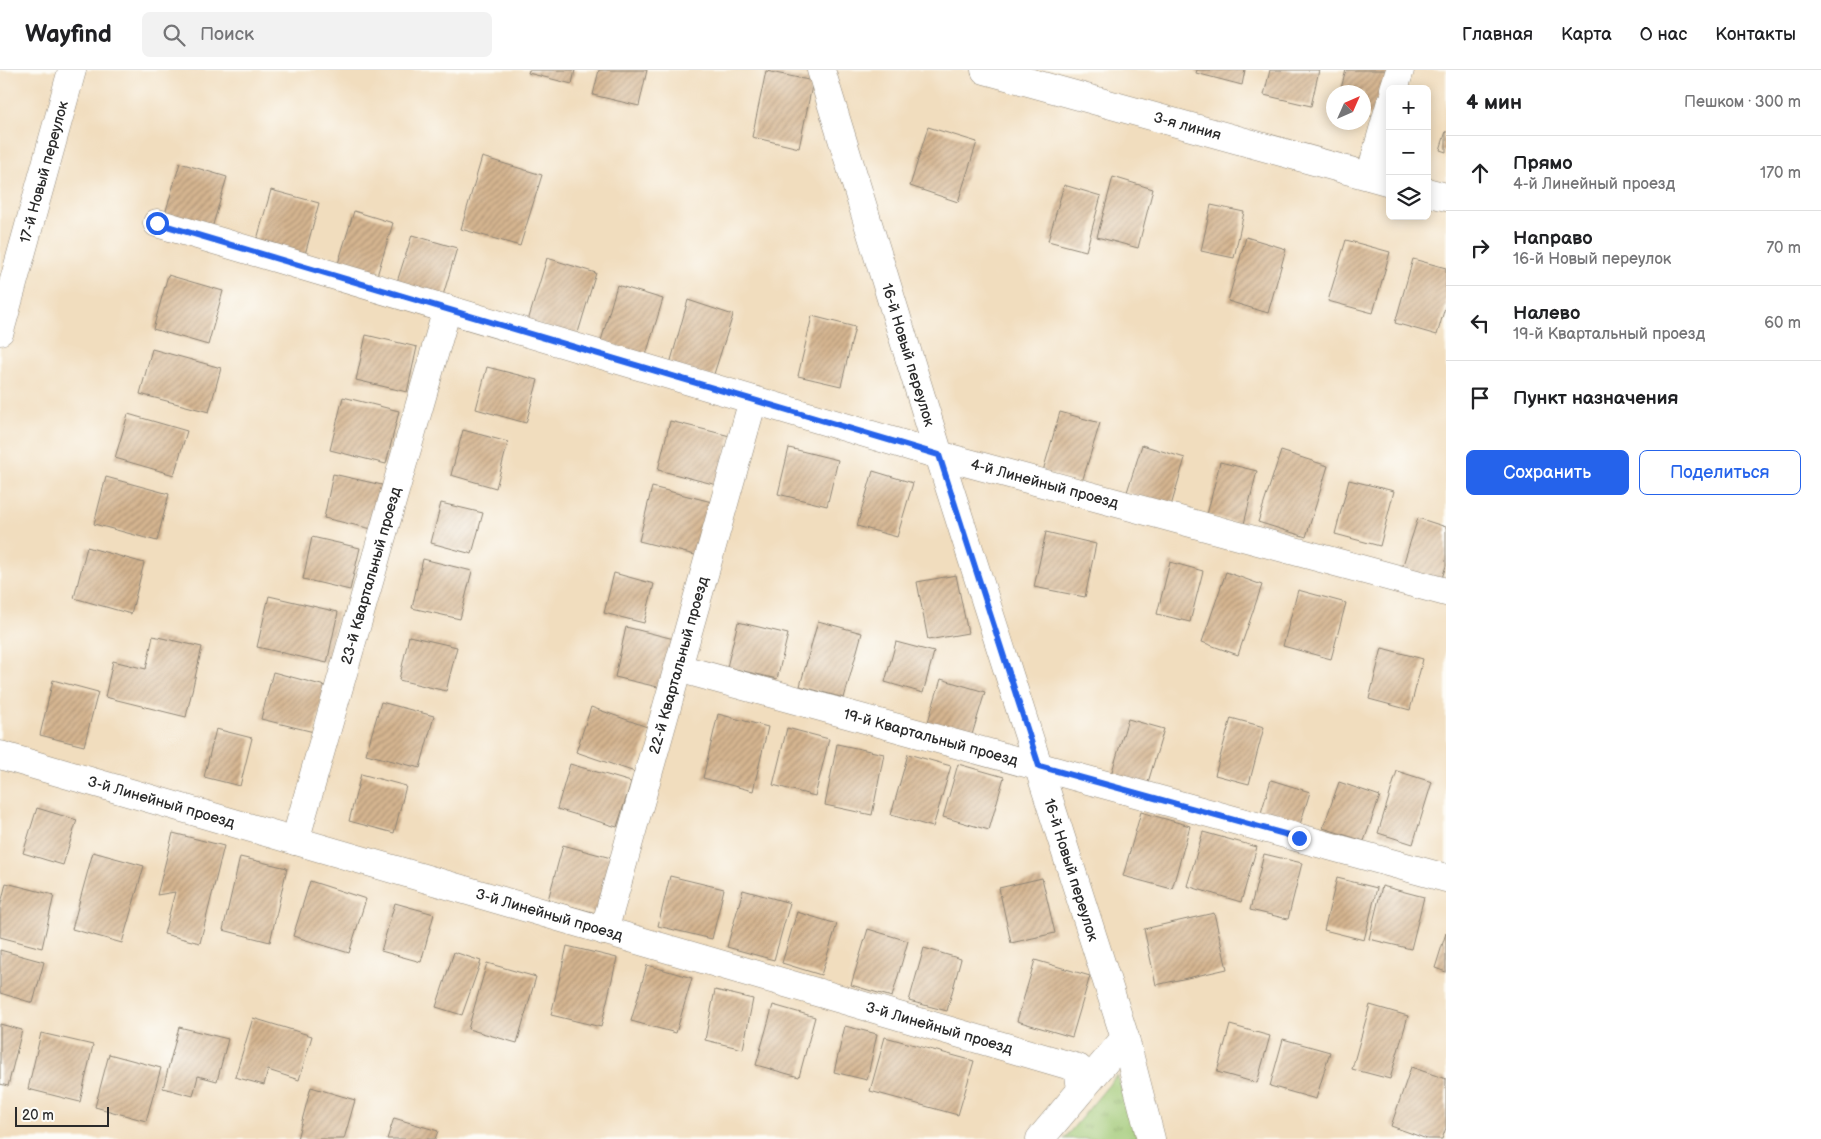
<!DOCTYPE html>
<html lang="ru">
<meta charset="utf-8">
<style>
:root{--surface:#fff;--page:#f2f2f2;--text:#202124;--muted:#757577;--line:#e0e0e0;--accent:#2563eb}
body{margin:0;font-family:"Balsamiq Sans",sans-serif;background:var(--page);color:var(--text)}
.controls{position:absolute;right:15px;top:15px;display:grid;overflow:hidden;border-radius:8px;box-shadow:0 2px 12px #0003}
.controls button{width:45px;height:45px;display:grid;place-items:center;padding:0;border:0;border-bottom:1px solid var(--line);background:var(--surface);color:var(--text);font:25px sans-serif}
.compass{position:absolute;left:1326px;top:15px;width:45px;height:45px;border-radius:50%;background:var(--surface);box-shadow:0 2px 12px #0003;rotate:45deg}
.scale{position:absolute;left:15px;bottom:12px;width:94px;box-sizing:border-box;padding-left:5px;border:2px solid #2b2b2b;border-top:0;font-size:14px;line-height:18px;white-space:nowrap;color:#2b2b2b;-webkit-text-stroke:4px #fdfcf7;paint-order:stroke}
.stop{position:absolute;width:15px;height:15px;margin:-11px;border:4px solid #2563eb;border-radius:50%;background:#fff}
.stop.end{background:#2563eb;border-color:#fff;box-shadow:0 1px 5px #0008}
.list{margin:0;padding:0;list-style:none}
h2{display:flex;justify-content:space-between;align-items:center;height:65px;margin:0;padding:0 20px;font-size:21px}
h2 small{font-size:16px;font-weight:400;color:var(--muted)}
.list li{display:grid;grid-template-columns:32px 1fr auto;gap:15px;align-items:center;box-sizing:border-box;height:75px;padding:0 20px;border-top:1px solid var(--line)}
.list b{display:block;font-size:19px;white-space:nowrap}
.list p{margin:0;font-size:16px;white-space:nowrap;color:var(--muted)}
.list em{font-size:16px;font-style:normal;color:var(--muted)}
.actions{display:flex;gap:10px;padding:15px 20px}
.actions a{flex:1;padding:11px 0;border:1px solid var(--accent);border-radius:8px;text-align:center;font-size:18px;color:var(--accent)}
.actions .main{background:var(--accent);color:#fff}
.icon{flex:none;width:28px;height:28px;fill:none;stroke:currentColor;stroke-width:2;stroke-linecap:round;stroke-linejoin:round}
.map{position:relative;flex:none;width:1446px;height:1069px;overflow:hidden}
header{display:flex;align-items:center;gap:30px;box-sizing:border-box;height:70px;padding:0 25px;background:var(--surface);border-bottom:1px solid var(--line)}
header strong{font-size:24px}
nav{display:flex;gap:28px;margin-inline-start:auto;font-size:18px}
.search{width:350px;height:45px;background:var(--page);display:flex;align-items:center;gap:12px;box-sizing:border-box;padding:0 18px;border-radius:8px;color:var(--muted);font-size:19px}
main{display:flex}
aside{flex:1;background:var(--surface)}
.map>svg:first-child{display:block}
.grass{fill:url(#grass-tufts);stroke:#65794f}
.building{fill:url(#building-hatch)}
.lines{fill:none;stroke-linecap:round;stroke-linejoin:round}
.minor-casing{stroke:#8e8474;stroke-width:29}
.tertiary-casing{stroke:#8e8474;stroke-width:29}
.minor{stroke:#fff;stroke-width:28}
.tertiary{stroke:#fff;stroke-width:28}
.route{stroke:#2563eb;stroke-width:6}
.labels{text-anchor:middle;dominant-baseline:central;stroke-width:4.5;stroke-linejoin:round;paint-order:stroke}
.street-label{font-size:15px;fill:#2b2b2b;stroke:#fdfcf7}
</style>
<header>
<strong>Wayfind</strong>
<div class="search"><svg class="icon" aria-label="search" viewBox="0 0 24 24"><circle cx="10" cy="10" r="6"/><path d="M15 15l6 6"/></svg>Поиск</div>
<nav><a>Главная</a><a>Карта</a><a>О нас</a><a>Контакты</a></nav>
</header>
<main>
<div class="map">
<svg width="1446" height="1069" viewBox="0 0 1446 1069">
<defs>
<pattern id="grass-tufts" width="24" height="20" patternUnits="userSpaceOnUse" patternTransform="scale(1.25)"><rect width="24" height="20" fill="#9fc773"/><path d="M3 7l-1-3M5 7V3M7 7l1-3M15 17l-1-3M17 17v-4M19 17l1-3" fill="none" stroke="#82a25f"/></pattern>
<pattern id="building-hatch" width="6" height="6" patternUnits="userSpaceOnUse" patternTransform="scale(1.25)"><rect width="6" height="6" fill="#d5b590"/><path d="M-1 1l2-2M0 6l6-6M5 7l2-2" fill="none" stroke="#ad9376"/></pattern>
</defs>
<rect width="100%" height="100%" fill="#fdfcf7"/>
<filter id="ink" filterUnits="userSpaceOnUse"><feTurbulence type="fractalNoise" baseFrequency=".02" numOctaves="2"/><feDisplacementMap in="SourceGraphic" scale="10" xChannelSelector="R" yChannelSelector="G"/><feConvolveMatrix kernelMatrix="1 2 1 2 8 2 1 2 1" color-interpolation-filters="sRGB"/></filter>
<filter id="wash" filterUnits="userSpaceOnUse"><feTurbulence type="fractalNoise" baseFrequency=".0096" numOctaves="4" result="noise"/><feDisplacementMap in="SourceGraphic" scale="20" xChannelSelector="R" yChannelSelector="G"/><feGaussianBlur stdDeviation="1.12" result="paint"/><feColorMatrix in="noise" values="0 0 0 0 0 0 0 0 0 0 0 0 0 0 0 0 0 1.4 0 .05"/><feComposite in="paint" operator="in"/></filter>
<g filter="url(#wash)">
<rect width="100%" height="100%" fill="#f1ddbe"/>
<path class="grass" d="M1117,1005L1138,1069H1064Z"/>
<g id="blocks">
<g class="building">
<path d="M529,0H575L572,14L528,3Z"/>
<path d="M599,0H647L639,36L593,25Z"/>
<path d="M1197,0H1245L1242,15L1196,3Z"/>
<path d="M1270,0H1319L1311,36L1264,25Z"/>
<path d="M1346,0H1390L1378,48L1364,44V22H1340Z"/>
<path d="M766,1L813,11L799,78L752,67Z"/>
<path d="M928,57L977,72L958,132L910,116Z"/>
<path d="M1446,61V82L1440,80Z"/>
<path d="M482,87L542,105L520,176L461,159Z"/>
<path d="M180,93L227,107L212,158L165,144Z"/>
<path d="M1113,107L1153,119L1138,178L1097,167Z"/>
<path d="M1064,115L1101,126L1086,181L1048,171Z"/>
<path d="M271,120L319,133L304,188L256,173Z"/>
<path d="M1211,135L1244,142L1234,188L1201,181Z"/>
<path d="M354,141L393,153L376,209L337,197Z"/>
<path d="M412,165L457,178L442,229L396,215Z"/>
<path d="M1246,167L1286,179L1268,243L1228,231Z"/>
<path d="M1346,170L1390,182L1373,243L1328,231Z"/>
<path d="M547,188L596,203L577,266L528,251Z"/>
<path d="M1413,189L1446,198V234L1437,265L1395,253Z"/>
<path d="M168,205L223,221L208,275L153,259Z"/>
<path d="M617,215L663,229L646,285L601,271Z"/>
<path d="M688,230L733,245L713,307L670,294Z"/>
<path d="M812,246L855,257L841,316L798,306Z"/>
<path d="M366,265L417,277L407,322L356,310Z"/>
<path d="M152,279L221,298L209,342L140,324Z"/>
<path d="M487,297L538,310L526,353L476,339Z"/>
<path d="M343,327L399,341L386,394L330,380Z"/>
<path d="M1060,342L1100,353L1082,412L1043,401Z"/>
<path d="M128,344L187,361L174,405L115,388Z"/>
<path d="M670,351L730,366L717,415L658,400Z"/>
<path d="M463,360L508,372L496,418L451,405Z"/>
<path d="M1142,375L1185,388L1171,436L1127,422Z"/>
<path d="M789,378L838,390L827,436L778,424Z"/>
<path d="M1281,381L1328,396L1306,467L1258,452Z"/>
<path d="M1220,392L1257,401L1244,454L1207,445Z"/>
<path d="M873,401L913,413L897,467L857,456Z"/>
<path d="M333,404L382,415L372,459L324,448Z"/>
<path d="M106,407L169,424L157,471L94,454Z"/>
<path d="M1349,410L1394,421L1380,476L1335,464Z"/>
<path d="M652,417L712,432L699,486L639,471Z"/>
<path d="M441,433L483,443L472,484L431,473Z"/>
<path d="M1418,448L1446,457V496L1441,511L1402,498Z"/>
<path d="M1046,462L1096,474L1085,527L1034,517Z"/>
<path d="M312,467L360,478L350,520L303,509Z"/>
<path d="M87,477L144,493L131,544L74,528Z"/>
<path d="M423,489L472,501L460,549L412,538Z"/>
<path d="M1170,492L1203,501L1190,552L1157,544Z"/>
<path d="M1226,502L1262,515L1238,585L1202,572Z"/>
<path d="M614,503L654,514L644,553L604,543Z"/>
<path d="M956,505L968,563L928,570L917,512Z"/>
<path d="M1298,520L1346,533L1331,589L1283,576Z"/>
<path d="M269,526L338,542L327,593L257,577Z"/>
<path d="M818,551L862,563L844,628L800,616Z"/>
<path d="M738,552L788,564L777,609L727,597Z"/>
<path d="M626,557L674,569L662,618L615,607Z"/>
<path d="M153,566L202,577L186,647L105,627L113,591L146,599Z"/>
<path d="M409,566L457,577L446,621L399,610Z"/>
<path d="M896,572L934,582L923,623L885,612Z"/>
<path d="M1382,578L1423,589L1410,640L1369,629Z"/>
<path d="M273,602L325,616L314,662L261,649Z"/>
<path d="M941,609L985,622L971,668L927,655Z"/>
<path d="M53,610L98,622L84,676L40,665Z"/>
<path d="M381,632L434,646L420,698L366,684Z"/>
<path d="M591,637L650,658L635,702L576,682Z"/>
<path d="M718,644L768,657L753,721L703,708Z"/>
<path d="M1231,648L1264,657L1249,714L1215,705Z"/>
<path d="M1128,649L1164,659L1146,719L1110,708Z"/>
<path d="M787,658L829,669L815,726L773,715Z"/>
<path d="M216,659L252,668L240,716L204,707Z"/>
<path d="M837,674L884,684L872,745L825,735Z"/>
<path d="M908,684L951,696L933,757L891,745Z"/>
<path d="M570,694L631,712L617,757L557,739Z"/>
<path d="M958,694L1004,707L989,760L943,747Z"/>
<path d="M1397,701L1432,712L1413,774L1378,763Z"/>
<path d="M361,704L406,716L394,763L349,751Z"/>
<path d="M1271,710L1310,722L1299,758L1260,746Z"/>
<path d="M1339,712L1380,726L1364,771L1323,758Z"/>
<path d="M37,738L77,750L63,795L23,783Z"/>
<path d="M1141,742L1190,756L1172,819L1123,806Z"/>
<path d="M1203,762L1257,777L1241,832L1187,816Z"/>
<path d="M173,763L224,776L200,873L164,864L175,822L157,825Z"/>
<path d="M563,775L611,788L596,843L548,830Z"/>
<path d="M93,782L144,796L122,873L72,859Z"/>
<path d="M1264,784L1302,793L1288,849L1250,840Z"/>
<path d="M240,787L287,798L270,872L223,860Z"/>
<path d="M670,806L724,819L712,869L658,856Z"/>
<path d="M1042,808L1055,863L1011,873L999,818Z"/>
<path d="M1337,808L1377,818L1364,870L1324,860Z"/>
<path d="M310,811L366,829L349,883L293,866Z"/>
<path d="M6,813L54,825L42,878L0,867V838Z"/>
<path d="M1382,816L1424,827L1411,879L1369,869Z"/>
<path d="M743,820L790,833L774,890L727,877Z"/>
<path d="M395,833L434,844L421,892L381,881Z"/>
<path d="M797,842L837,854L821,905L782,893Z"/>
<path d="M1214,843L1227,899L1156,915L1144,859Z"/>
<path d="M868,859L908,871L892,927L851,915Z"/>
<path d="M1446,863V902L1435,898Z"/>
<path d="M567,876L617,888L601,957L551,945Z"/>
<path d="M924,878L961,889L947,941L909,931Z"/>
<path d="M0,880L44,892L33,933L0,923Z"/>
<path d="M454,882L481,891L462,945L436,937Z"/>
<path d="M1035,890L1090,906L1072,967L1017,951Z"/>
<path d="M487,893L536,907L517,973L468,959Z"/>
<path d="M647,895L692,908L676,963L631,951Z"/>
<path d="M715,920L753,929L743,979L705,970Z"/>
<path d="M773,935L815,947L799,1007L756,995Z"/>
<path d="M1370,935L1408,946L1390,1009L1352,999Z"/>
<path d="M253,948L312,966L299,1010L268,1000L264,1015L235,1007Z"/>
<path d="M0,954L22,960L8,1016L0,1014Z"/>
<path d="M1230,955L1270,966L1257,1013L1217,1002Z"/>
<path d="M845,956L877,964L867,1010L834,1002Z"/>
<path d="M179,957L228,969L217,1011L198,1006L193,1026L163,1018Z"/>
<path d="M41,963L93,975L80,1032L28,1019Z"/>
<path d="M885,967L974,991L958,1045L870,1021Z"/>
<path d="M1283,969L1330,982L1316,1029L1270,1016Z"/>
<path d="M109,984L161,998L146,1051L95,1037Z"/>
<path d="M1411,997L1446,1009V1058L1442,1069H1427L1391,1056Z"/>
<path d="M311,1017L355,1030L344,1069H297Z"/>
<path d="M394,1048L438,1061L435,1069H387Z"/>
</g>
</g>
</g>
<g filter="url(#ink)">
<use href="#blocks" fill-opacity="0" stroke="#8e8474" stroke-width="1"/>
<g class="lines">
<defs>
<g id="minor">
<path id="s1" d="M985,0L1390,112"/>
<path d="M1394,19L1400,0"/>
<path d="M1370,106L1390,35"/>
<path d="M1427,122L1446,127"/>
<path id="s2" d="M157,153L939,385L1446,522"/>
<path id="s3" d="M0,261L72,0"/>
<path id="s4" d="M678,598L1446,808"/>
<path id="s5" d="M0,685L1078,998L1081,1019"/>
<path id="s6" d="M295,771L447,239"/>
<path id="s7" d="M604,861L753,330"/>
</g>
<g id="tertiary">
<path id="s8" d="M821,0L939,385L1125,968L1151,1069"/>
<path d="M1040,1069L1125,968"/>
</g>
</defs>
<use href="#minor" class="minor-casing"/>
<use href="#tertiary" class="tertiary-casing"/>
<use href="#minor" class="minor"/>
<use href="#tertiary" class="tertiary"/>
</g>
</g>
<g class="lines" filter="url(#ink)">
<path class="route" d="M157,153L939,385L1039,696L1299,768"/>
</g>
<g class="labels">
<g class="street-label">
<text stroke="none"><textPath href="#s1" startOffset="210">3-я линия</textPath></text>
<text stroke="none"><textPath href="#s3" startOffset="165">17-й Новый переулок</textPath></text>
<text stroke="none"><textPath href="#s8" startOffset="298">16-й Новый переулок</textPath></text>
<text stroke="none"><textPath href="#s2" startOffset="925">4-й Линейный проезд</textPath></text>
<text stroke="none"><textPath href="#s6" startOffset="276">23-й Квартальный проезд</textPath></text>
<text stroke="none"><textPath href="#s7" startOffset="276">22-й Квартальный проезд</textPath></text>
<text stroke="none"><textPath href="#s4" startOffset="262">19-й Квартальный проезд</textPath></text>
<text stroke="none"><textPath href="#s5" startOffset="168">3-й Линейный проезд</textPath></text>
<text stroke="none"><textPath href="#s8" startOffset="838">16-й Новый переулок</textPath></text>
<text stroke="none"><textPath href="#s5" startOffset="572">3-й Линейный проезд</textPath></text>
<text stroke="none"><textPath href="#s5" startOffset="978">3-й Линейный проезд</textPath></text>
</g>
</g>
</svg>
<div class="controls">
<button>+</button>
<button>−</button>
<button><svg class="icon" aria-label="layers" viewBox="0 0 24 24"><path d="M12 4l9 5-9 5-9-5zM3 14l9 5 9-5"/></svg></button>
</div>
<svg class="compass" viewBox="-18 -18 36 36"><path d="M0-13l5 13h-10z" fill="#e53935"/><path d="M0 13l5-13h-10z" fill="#757577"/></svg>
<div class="scale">20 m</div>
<div class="stop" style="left:157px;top:153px"></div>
<div class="stop end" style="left:1299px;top:768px"></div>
</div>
<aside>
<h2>4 мин<small>Пешком · 300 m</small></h2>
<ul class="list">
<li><svg class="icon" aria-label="ahead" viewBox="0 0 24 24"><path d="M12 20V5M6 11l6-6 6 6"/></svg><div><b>Прямо</b><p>4-й Линейный проезд</p></div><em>170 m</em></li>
<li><svg class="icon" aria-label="right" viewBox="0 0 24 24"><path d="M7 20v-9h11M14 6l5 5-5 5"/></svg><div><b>Направо</b><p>16-й Новый переулок</p></div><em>70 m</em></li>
<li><svg class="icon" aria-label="left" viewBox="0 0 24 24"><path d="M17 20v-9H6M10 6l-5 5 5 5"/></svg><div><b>Налево</b><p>19-й Квартальный проезд</p></div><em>60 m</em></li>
<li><svg class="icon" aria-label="arrive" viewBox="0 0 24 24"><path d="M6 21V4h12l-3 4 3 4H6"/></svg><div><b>Пункт назначения</b></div></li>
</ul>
<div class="actions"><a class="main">Сохранить</a><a>Поделиться</a></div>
</aside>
</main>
